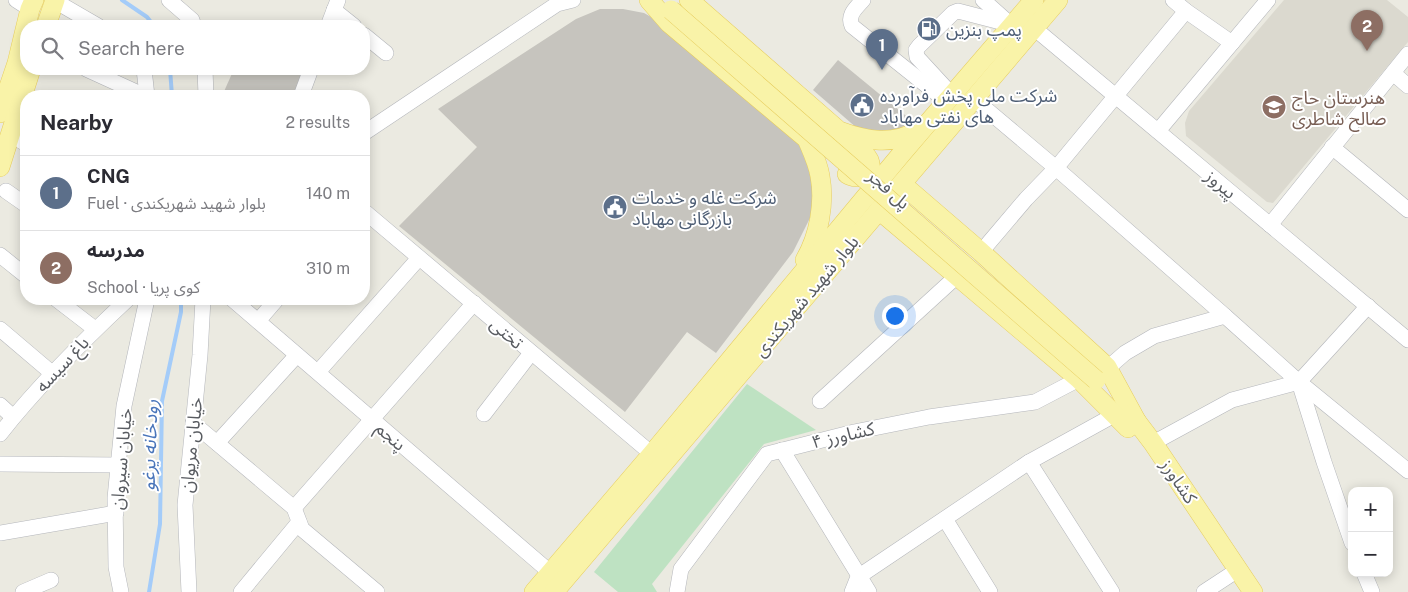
<!DOCTYPE html>
<meta charset="utf-8">
<style>
:root{--surface:#fff;--page:#f7f7f7;--text:#2b2b33;--muted:#7c7c81;--line:#e1e1e2;--accent:#dc5236}
body{margin:0;font-family:"Public Sans","Noto Sans Arabic",sans-serif;background:var(--page);color:var(--text)}
.controls{position:absolute;right:15px;bottom:15px;display:grid;overflow:hidden;border-radius:10px;box-shadow:0 2px 12px #0003}
.controls button{width:45px;height:45px;display:grid;place-items:center;padding:0;border:0;border-bottom:1px solid var(--line);background:var(--surface);color:var(--text);font:25px sans-serif}
.you{position:absolute;left:894px;top:315px;width:18px;height:18px;margin:-12px;border:4px solid #fff;border-radius:50%;background:#1a73e8;box-shadow:0 0 0 8px #1a73e833}
.badge{display:grid;place-items:center;width:32px;height:32px;border-radius:50%;background:var(--accent);color:#fff;font-size:16px;font-weight:700}
.pin{position:absolute;translate:-50% -41px;filter:drop-shadow(0 1px 2px #0008)}
.pin::after{content:'';position:absolute;top:26px;width:18px;height:15px;background:inherit;clip-path:polygon(0 0,100% 0,50% 100%)}
.list{margin:0;padding:0;list-style:none}
h2{display:flex;justify-content:space-between;align-items:center;height:65px;margin:0;padding:0 20px;font-size:21px}
h2 small{font-size:16px;font-weight:400;color:var(--muted)}
.list li{display:grid;grid-template-columns:32px 1fr auto;gap:15px;align-items:center;box-sizing:border-box;height:75px;padding:0 20px;border-top:1px solid var(--line)}
.list b{display:block;font-size:19px;white-space:nowrap}
.list p{margin:0;font-size:16px;white-space:nowrap;color:var(--muted)}
.list em{font-size:16px;font-style:normal;color:var(--muted)}
.icon{flex:none;width:28px;height:28px;fill:none;stroke:currentColor;stroke-width:2;stroke-linecap:round;stroke-linejoin:round}
.map{position:relative;flex:none;width:1408px;height:592px;overflow:hidden}
.search{position:absolute;background:var(--surface);box-shadow:0 2px 12px #0003;left:20px;top:20px;width:350px;height:55px;display:flex;align-items:center;gap:12px;box-sizing:border-box;padding:0 18px;border-radius:20px;color:var(--muted);font-size:19px}
.panel{position:absolute;background:var(--surface);box-shadow:0 2px 12px #0003;left:20px;top:90px;width:350px;height:215px;border-radius:20px}
.map>svg:first-child{display:block}
.education{fill:#dbd9cf}
.green{fill:#bee2c2}
.lines{fill:none;stroke-linecap:round;stroke-linejoin:round}
.stream{stroke:#a4ccf9;stroke-width:4}
.building{fill:#c6c4be}
.minor-casing{stroke:#b4b6bb;stroke-width:16}
.major-casing{stroke:#e7cd5e;stroke-width:20}
.minor{stroke:#fff;stroke-width:15}
.major{stroke:#f9f3a8;stroke-width:19}
.major-bridge-casing{stroke:#e7cd5e;stroke-width:20;stroke-linecap:butt}
.major-bridge{stroke:#f9f3a8;stroke-width:19}
.labels{text-anchor:middle;dominant-baseline:central;stroke-width:4;stroke-linejoin:round;paint-order:stroke}
.service-label{font-size:18px;fill:#4e5e75;stroke:#fff;text-anchor:start}
.education-label{font-size:18px;fill:#785e54;stroke:#fff;text-anchor:start}
.street-label{font-size:18px;fill:#595c61;stroke:#fff}
.water-label{font-size:19px;font-style:italic;fill:#4975ba;stroke:#fff}
</style>
<div class="map">
<svg width="1408" height="592" viewBox="0 0 1408 592">
<rect width="100%" height="100%" fill="#ebeae1"/>
<path class="education" d="M1284,0H1387L1408,17V42L1273,203L1267,202L1186,136L1185,123L1189,111Z"/>
<path class="green" d="M747,384L816,430L764,444L652,584L657,592H618L594,572Z"/>
<g class="lines">
<g class="stream">
<path d="M122,0L147,17L154,26"/>
<path d="M170,69L172,96"/>
<path d="M149,592L160,524L162,401L181,312V299"/>
</g>
</g>
<g class="building">
<path d="M600,9H623L644,13L662,23L795,138L808,160L815,196L810,218L793,252L716,353L687,332L625,412L399,226L477,147L438,109L576,19Z"/>
<path d="M838,60L911,120L896,132L880,133L858,129L813,90Z"/>
<path d="M234,69H307L298,96H222Z"/>
</g>
<g class="lines">
<defs>
<g id="minor">
<path d="M16,0L30,9"/>
<path d="M169,0L192,20L194,26"/>
<path d="M863,0C856,8 847,15 852,26L946,101"/>
<path d="M983,0L1010,24"/>
<path d="M55,1L98,26"/>
<path d="M334,10L354,26"/>
<path d="M1186,11L1232,43"/>
<path d="M328,26L338,0"/>
<path d="M1034,28L1408,340"/>
<path d="M364,35L386,53"/>
<path d="M86,69L145,96"/>
<path d="M144,69L147,96"/>
<path d="M205,69L206,96"/>
<path d="M1393,73L1408,86"/>
<path d="M952,95L917,57L916,50L919,46L953,13L958,11L1012,25"/>
<path d="M301,96L311,69"/>
<path d="M974,99L1056,168L1186,11L1173,0"/>
<path d="M1158,131L1268,0"/>
<path d="M364,133L557,4L573,0"/>
<path d="M21,141L26,144"/>
<path d="M1332,147L1408,210"/>
<path d="M6,191L26,205"/>
<path d="M364,211L652,454"/>
<path d="M1270,225L1408,54"/>
<path d="M981,252L1026,199L1056,168L1225,316L1154,336L1125,353L1101,374"/>
<path d="M0,255L26,276"/>
<path d="M56,299L95,329"/>
<path d="M232,299L551,573"/>
<path d="M1225,316L1299,382L1408,471"/>
<path d="M258,321L277,299"/>
<path d="M0,329L53,374"/>
<path d="M318,372L419,258"/>
<path d="M820,401L957,276"/>
<path d="M0,405L13,417"/>
<path d="M484,414L531,353"/>
<path d="M193,423L294,508L302,529L377,592"/>
<path d="M0,434C37,387 84,340 128,299"/>
<path d="M217,443L297,355"/>
<path d="M1153,443L1232,400L1299,382"/>
<path d="M782,450L869,592"/>
<path d="M1029,462L1112,592"/>
<path d="M0,464L119,465"/>
<path d="M294,508L474,303"/>
<path d="M945,519L990,592"/>
<path d="M0,533L116,513"/>
<path d="M1352,543L1324,462L1299,382L1368,306"/>
<path d="M1364,573L1372,592"/>
<path d="M23,592L51,580"/>
<path d="M121,592L116,567L115,498L124,406L147,299"/>
<path d="M189,592L185,505L200,355L203,299"/>
<path d="M241,592L299,522"/>
<path d="M677,592L681,569L767,454L854,432L929,417L1035,402L1079,379"/>
<path d="M852,592L858,577L1029,462L1116,414"/>
<path d="M1204,592L1230,575"/>
</g>
<g id="major">
<path d="M649,0L669,23L807,139C812,151 818,163 820,176C825,203 819,236 805,260"/>
<path d="M689,0L839,131C866,141 893,146 919,130"/>
<path d="M46,26L55,0"/>
<path d="M0,113L17,63L30,9L34,0"/>
<path d="M843,135C850,142 864,150 869,160C875,175 858,181 847,174"/>
<path d="M0,167L31,69"/>
<path d="M902,184L981,252L1107,367L1138,424"/>
<path d="M879,210L1079,379L1128,428"/>
<path d="M1131,414L1153,443L1253,592"/>
<path d="M534,592L652,454L903,152L1034,0"/>
<path d="M554,592L1058,0"/>
</g>
</defs>
<use href="#minor" class="minor-casing"/>
<use href="#major" class="major-casing"/>
<use href="#minor" class="minor"/>
<use href="#major" class="major"/>
<defs>
<path id="major-bridge" d="M671,10L1096,380"/>
</defs>
<use href="#major-bridge" class="major-bridge-casing"/>
<use href="#major-bridge" class="major-bridge"/>
</g>
<defs>
<symbol id="fuel-disc" viewBox="-11 -11 22 22"><circle r="9.5" fill="#5c6f8a" stroke="#fff"/><path d="M-5.5-6h7V0h2V4h1.3V-2.5L3-4.5l.8-.8L6-3V5H2.5V1h-1V6h-7ZM-4.2-4.7v3.2H.2V-4.7Z" fill="#fff"/></symbol>
<symbol id="civic-disc" viewBox="-11 -11 22 22"><circle r="9.5" fill="#5c6f8a" stroke="#fff"/><path d="M-.6-6.5H3V-4.5H.6V-3L4-1V1h2V6H-6V1h2V-1L-.6-3ZM-1.2 2.5V6h2.4V2.5Z" fill="#fff"/></symbol>
<symbol id="school-disc" viewBox="-11 -11 22 22"><circle r="9.5" fill="#8d6e63" stroke="#fff"/><path d="M0-5L7-2L0 1L-7-2ZM-4 1L0 2.5L4 1V4Q0 6-4 4Z" fill="#fff"/></symbol>
</defs>
<g fill-rule="evenodd">
<use href="#fuel-disc" x="915" y="15" width="28" height="28"/>
<use href="#civic-disc" x="848" y="91" width="28" height="28"/>
<use href="#school-disc" x="1260" y="93" width="28" height="28"/>
<use href="#civic-disc" x="601" y="193" width="28" height="28"/>
</g>
<g class="labels">
<g class="service-label">
<text x="946" y="29">پمپ بنزین</text>
<text x="880" y="95">شرکت ملی پخش فرآورده<tspan x="880" dy="21">های نفتی مهاباد</tspan></text>
<text x="632" y="197">شرکت غله و خدمات<tspan x="632" dy="21">بازرگانی مهاباد</tspan></text>
</g>
<g class="education-label">
<text x="1292" y="97">هنرستان حاج<tspan x="1292" dy="21">صالح شاطری</tspan></text>
</g>
<g class="street-label">
<text transform="translate(1221 184) rotate(40)">پیروز</text>
<text transform="translate(889 189) rotate(41)">پل فجر</text>
<text transform="translate(806 296) rotate(-50)">بلوار شهید شهریکندی</text>
<text transform="translate(507 333) rotate(41)">تختی</text>
<text transform="translate(62 364) rotate(-47)">باغ سیسه</text>
<text transform="translate(843 435) rotate(-13)">کشاورز ۴</text>
<text transform="translate(391 436) rotate(41)">پنجم</text>
<text transform="translate(191 445) rotate(-84)">خیابان مریوان</text>
<text transform="translate(121 459) rotate(-85)">خیابان سیروان</text>
<text transform="translate(1179 481) rotate(56)">کشاورز</text>
</g>
<g class="water-label">
<text transform="translate(149 445) rotate(-88)">رودخانه یرغو</text>
</g>
</g>
</svg>
<div class="controls">
<button>+</button>
<button>−</button>
</div>
<div class="you"></div>
<div class="pin badge" style="left:882px;top:70px;background:#5c6f8a">1</div>
<div class="pin badge" style="left:1367px;top:51px;background:#8d6e63">2</div>
<div class="search"><svg class="icon" aria-label="search" viewBox="0 0 24 24"><circle cx="10" cy="10" r="6"/><path d="M15 15l6 6"/></svg>Search here</div>
<section class="panel">
<h2>Nearby<small>2 results</small></h2>
<ul class="list">
<li><span class="badge" style="background:#5c6f8a">1</span><div><b>CNG</b><p>Fuel · بلوار شهید شهریکندی</p></div><em>140 m</em></li>
<li><span class="badge" style="background:#8d6e63">2</span><div><b>مدرسه</b><p>School · کوی پریا</p></div><em>310 m</em></li>
</ul>
</section>
</div>
